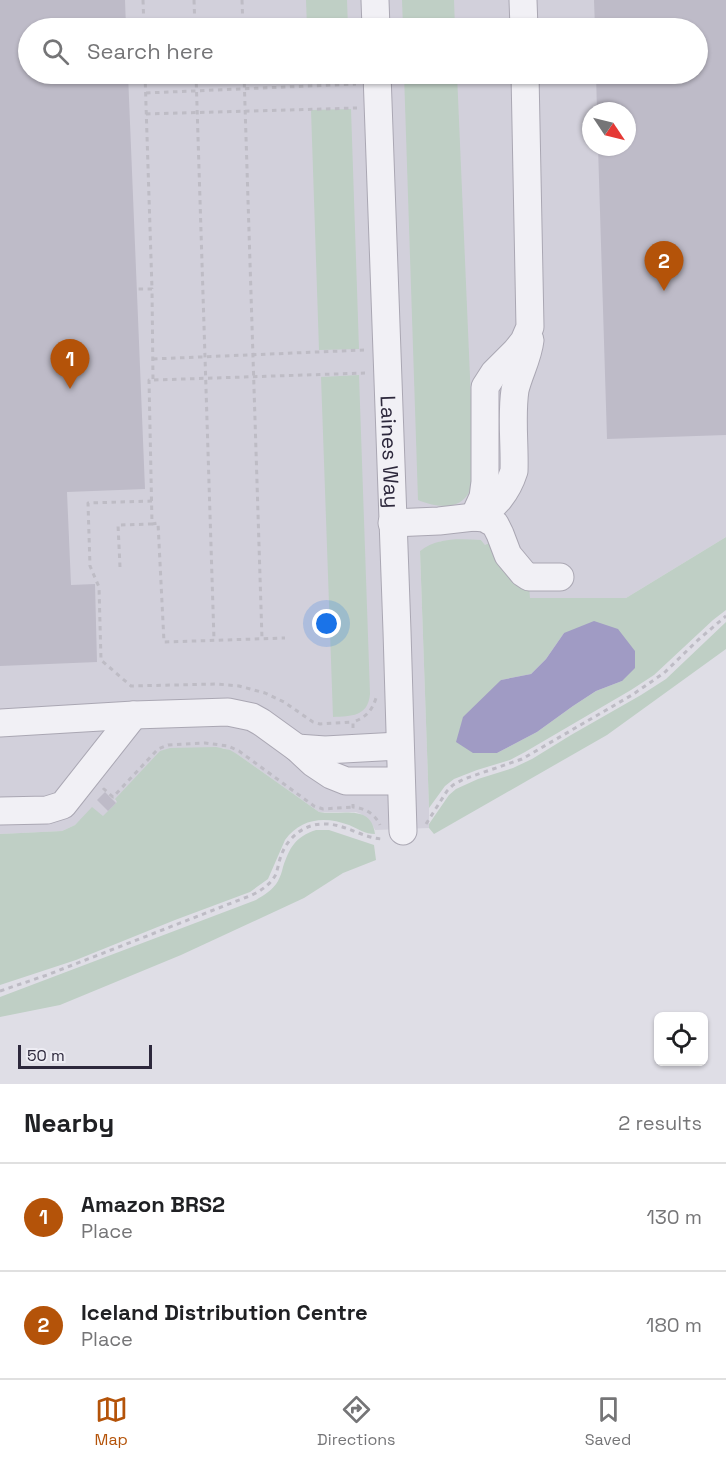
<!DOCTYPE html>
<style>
:root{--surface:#fff;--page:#f2f2f2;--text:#202124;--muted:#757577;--line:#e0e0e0;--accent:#b45309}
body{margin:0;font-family:"Space Grotesk",sans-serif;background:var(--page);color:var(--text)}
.controls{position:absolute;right:18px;bottom:18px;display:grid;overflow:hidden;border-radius:9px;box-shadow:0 2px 4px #0004}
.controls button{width:54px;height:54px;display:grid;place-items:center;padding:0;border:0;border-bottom:2px solid var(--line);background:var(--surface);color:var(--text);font:30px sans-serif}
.compass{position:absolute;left:582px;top:102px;width:54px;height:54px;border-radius:50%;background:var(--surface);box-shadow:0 2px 4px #0004;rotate:125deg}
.scale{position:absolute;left:18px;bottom:15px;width:134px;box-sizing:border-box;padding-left:6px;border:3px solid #2d283c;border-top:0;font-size:16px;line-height:21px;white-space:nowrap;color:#2d283c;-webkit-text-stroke:4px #eeedf4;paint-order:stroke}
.you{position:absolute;left:327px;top:624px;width:21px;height:21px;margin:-15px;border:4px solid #fff;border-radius:50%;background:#1a73e8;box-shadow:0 0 0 9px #1a73e833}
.badge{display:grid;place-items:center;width:39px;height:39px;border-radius:50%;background:var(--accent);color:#fff;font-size:20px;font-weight:700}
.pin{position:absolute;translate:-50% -50px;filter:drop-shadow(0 2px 3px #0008)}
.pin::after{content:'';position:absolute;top:32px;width:21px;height:18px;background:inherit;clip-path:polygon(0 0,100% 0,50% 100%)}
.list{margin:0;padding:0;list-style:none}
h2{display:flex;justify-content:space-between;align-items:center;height:78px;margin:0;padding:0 24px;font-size:26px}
h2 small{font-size:20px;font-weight:400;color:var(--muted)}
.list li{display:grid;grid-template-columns:39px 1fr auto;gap:18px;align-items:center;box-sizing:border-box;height:108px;padding:0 24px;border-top:2px solid var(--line)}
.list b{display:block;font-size:22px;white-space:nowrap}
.list p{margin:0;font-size:20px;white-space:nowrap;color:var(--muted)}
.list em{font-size:20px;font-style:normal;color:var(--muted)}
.icon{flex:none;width:33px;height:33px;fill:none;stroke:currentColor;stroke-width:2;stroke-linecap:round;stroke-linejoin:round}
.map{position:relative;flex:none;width:726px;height:1084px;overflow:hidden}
.search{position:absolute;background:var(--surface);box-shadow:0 2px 4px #0004;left:18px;right:18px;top:18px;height:66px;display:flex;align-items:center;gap:15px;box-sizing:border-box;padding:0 21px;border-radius:33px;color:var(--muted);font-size:22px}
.sheet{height:294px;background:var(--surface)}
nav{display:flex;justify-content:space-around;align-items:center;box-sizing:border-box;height:84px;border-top:2px solid var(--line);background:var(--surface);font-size:16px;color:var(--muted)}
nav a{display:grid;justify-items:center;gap:3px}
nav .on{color:var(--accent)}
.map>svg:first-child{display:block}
.built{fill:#d2d0db;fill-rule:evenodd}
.green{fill:#bfcfc5;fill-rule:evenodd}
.water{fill:#a09bc4}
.building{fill:#bebbc8}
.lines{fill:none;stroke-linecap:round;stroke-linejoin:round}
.minor-casing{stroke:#aaa7b3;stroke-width:29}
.path{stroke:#bebcc5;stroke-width:3;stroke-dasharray:4.5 4.5;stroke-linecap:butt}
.minor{stroke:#f1f0f5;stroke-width:27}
.labels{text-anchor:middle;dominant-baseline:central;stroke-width:6;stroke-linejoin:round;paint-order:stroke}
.street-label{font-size:21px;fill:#2d283c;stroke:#eeedf4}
</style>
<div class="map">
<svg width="726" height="1084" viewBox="0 0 726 1084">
<rect width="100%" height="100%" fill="#dfdee6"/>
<path class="built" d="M0,0H726V537L626,598H530L512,580L504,573L498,563L481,540L441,541L420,551L429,808V828L375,830L373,826L361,814L356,812H319L237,754L223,748L115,800L118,802L103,817L80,820L75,825L62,831L0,834ZM28,28H698V74H28ZM591,111H627V147H591Z"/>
<g class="green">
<path d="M306,0H347L348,28H307Z"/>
<path d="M402,0H454L455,28H403Z"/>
<path d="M309,74H349L350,83L309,84Z"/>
<path d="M404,74H457L474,470C473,477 472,484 470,490C461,512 435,507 418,500Z"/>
<path d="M351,109L359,349L319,350L311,110Z"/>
<path d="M359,375L370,694C368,717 351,716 333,717L321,377Z"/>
<path d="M726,537V610L713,620L654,675L631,690L525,752L510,760L477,770L454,779L445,786L429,808L420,551C438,537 460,539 481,540L485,545L492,542C501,570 501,575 529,586L530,598H626ZM564,633L622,681L596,691L573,706L537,732L497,753H473L501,680L531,674L546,659Z"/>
<path d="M726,622V649L607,735L434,834L429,828V824L449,795L456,789L478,779L513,768L532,759L571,735L641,695L666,679Z"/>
<path d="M216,747L230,750L237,754L319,812C341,816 371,803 375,834C365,834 358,829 349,825C325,816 301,818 285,840L268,879L250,892L175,920L76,960L0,985V834L62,831L75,825L92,807L103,816L117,802L115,799L160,751L170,748Z"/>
<path d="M316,830H329L374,845L376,860L343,873L304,898L181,955L60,1005L0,1017V997L256,900C264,895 273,890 278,881C280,877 282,872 283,867C290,847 295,837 316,830Z"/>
</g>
<path class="water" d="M594,621L618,629L635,651V668L622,681L596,691L573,706L537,732L497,753H473L456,742L463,717L501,680L531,674L546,659L564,633Z"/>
<g class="building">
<path d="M0,0H125L126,28H28V74H128L145,489L67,492L71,585L95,584L97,662L0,666Z"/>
<path d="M594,0H726V435L607,439L598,147H627V111H597L596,74H698V28H595Z"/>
<path d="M105,792L116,803L108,811L97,800Z"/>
</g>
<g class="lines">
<defs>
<g id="minor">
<path d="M375,0L376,28"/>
<path d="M523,0L524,28"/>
<path id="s1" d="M377,74L397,631L403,831"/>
<path d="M474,517L483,497L485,482V387L494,373L516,351L524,341L530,327L525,74"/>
<path d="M475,517C495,509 508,490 514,471C515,445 511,416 515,390C519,373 528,358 530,340"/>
<path d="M392,523L439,521L474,517L484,518L495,524L500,534L508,555L523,573L529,577H560"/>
<path d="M0,723L134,715L228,712L252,717L261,722L297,748L313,763L331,775L346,781H400"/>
<path d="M297,748L325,750L399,746"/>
<path d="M0,811L47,810L63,805L134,715"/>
</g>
</defs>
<use href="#minor" class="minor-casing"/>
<g class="path">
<path d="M143,0L144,28"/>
<path d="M194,0L195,28"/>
<path d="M242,0L243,28"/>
<path d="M145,74L152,289"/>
<path d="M196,74L214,640"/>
<path d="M244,74L262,639"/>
<path d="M146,93L356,84"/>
<path d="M146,114L357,108"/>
<path d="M153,359L364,350"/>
<path d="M154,380L365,373"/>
<path d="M152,501L88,503L90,566L99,587L101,660L131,686L217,684L239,686L265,693L284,702L313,722L320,724L353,722"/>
<path d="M152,524L158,523L164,642L285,638"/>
<path d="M120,567L118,525L152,524L149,380H153L152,289H137"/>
<path d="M353,728V722C365,718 372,711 376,698"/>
<path d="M103,790L104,789L113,797L158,749L168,745L205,743L228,746L239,751L314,806L323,809L353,807"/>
<path d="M353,804V807C365,808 375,814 380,825"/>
<path d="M426,824L447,791L453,785L464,779L522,759L632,695L664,673L698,640L726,616"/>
<path d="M0,991L47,975L252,895C262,890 271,884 276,874C278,868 279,861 281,856C287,838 304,824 323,824C344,823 362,838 382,839"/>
</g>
<use href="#minor" class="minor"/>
</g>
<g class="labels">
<g class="street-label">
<text stroke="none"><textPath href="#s1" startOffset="378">Laines Way</textPath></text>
</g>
</g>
</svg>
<div class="controls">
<button><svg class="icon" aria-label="locate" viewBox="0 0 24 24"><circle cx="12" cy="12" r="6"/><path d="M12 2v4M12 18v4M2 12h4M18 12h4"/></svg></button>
</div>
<svg class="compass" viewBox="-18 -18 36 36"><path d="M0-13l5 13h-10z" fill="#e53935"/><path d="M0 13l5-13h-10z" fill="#757577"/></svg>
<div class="scale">50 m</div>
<div class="you"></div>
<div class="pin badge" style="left:70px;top:389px">1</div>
<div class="pin badge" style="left:664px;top:291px">2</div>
<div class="search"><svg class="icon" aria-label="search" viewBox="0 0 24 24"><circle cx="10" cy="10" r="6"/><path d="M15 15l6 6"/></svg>Search here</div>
</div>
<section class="sheet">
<h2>Nearby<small>2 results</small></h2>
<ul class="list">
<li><span class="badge">1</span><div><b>Amazon BRS2</b><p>Place</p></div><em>130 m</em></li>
<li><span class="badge">2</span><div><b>Iceland Distribution Centre</b><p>Place</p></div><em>180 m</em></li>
</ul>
</section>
<nav>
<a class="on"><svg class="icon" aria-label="map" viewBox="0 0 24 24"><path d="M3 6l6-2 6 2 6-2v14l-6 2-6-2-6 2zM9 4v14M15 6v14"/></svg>Map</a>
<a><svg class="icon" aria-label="directions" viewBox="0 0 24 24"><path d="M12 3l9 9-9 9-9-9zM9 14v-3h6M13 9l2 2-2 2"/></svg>Directions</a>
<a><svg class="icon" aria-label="saved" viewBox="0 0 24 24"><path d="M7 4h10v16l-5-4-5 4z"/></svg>Saved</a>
</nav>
